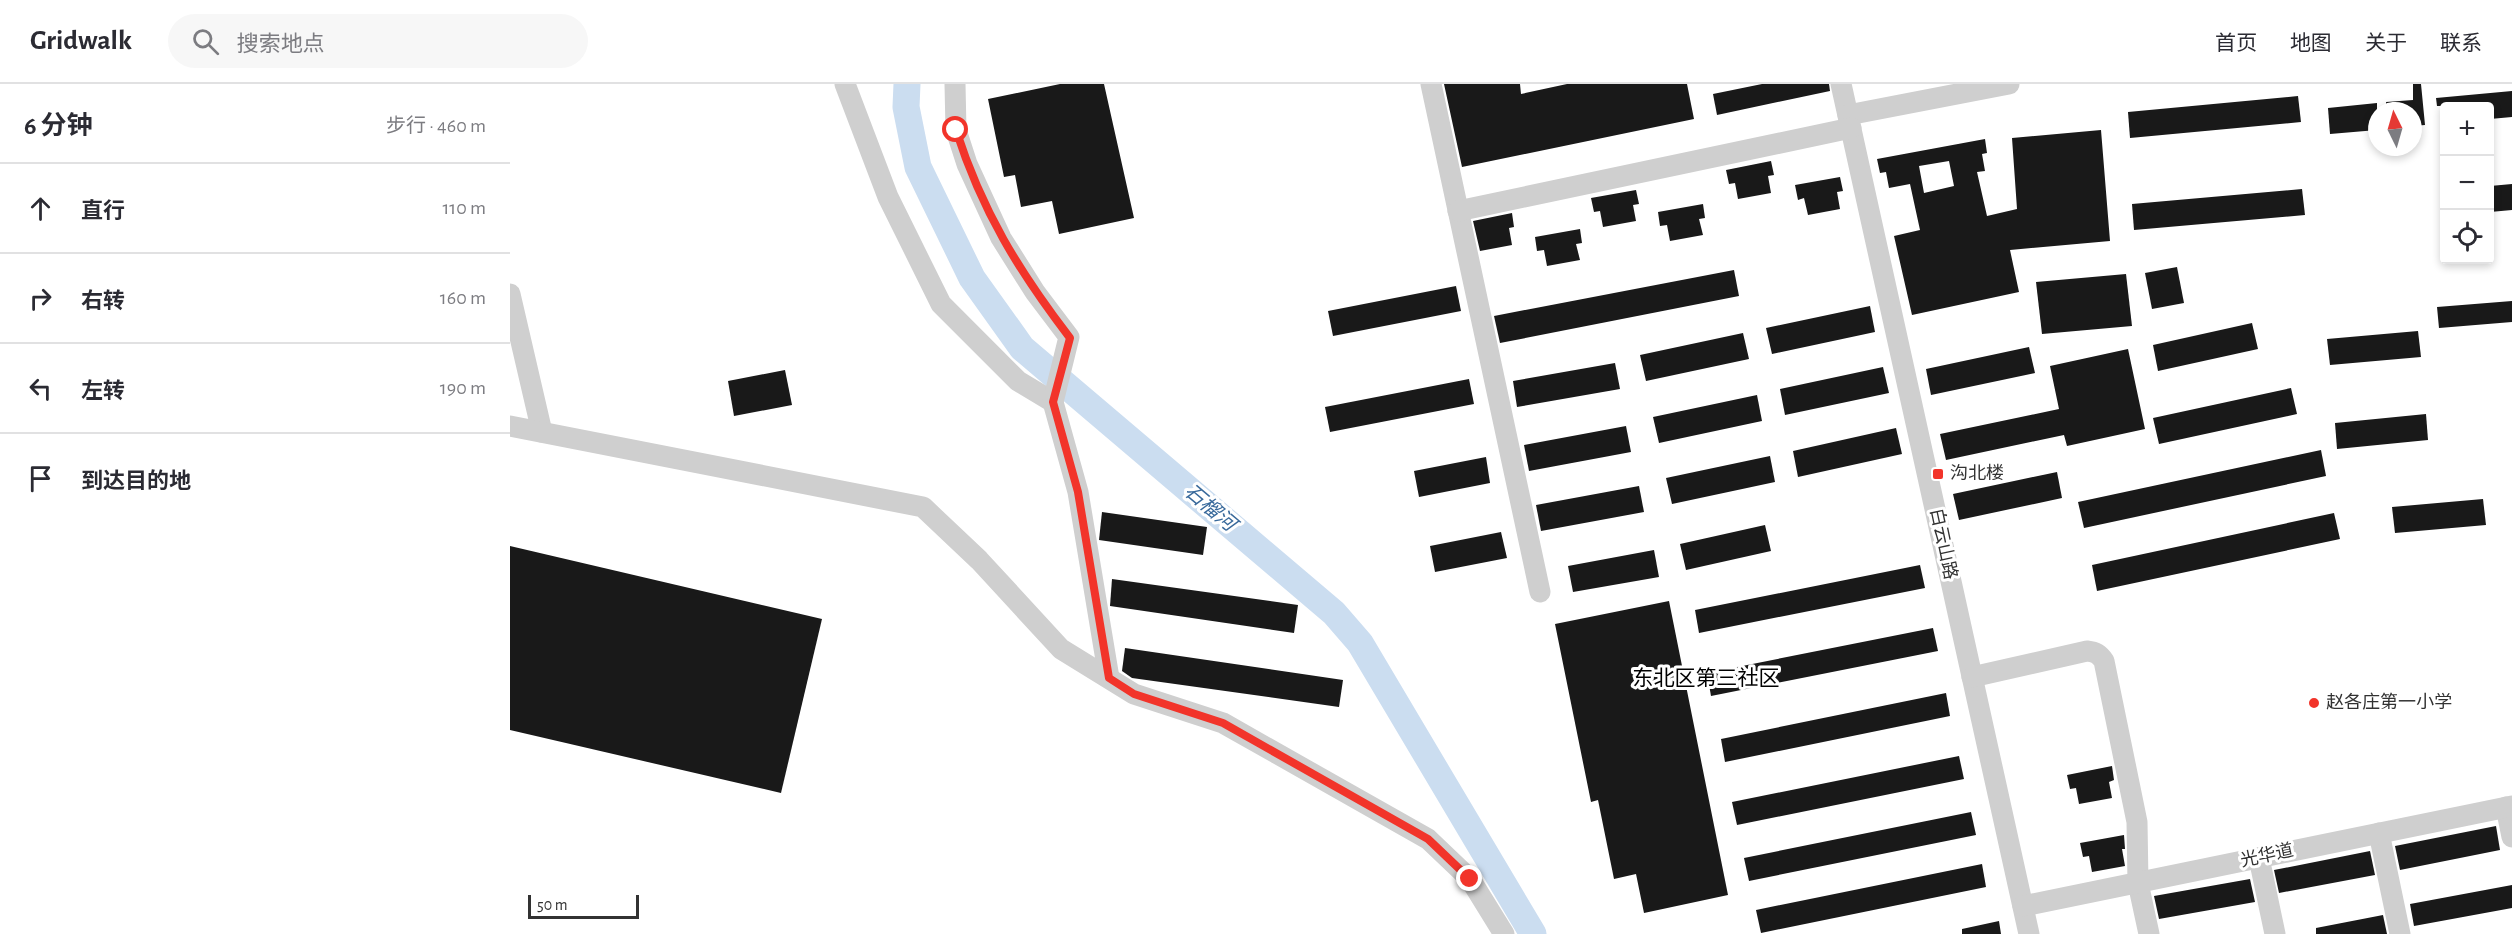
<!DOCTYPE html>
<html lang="zh">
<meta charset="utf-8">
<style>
:root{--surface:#fff;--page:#f7f7f7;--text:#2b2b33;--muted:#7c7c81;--line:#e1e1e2}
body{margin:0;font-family:"Alegreya Sans","Noto Sans SC",sans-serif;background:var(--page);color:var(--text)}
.controls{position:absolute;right:18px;top:18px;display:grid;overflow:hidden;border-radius:6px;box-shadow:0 3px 9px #0003}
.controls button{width:54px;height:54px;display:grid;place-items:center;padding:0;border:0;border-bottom:2px solid var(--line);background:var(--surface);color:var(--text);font:30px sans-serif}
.compass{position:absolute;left:1858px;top:18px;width:54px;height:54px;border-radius:50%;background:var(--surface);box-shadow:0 3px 9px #0003;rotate:355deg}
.scale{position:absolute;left:18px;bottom:15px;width:111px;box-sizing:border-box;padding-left:6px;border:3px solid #323232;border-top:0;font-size:16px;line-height:21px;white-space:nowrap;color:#323232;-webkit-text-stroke:4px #fff;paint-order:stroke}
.stop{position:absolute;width:18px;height:18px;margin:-14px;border:4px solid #f2342a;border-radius:50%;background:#fff}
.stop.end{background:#f2342a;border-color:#fff;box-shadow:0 2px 6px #0008}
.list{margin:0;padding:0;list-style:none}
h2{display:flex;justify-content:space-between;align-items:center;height:78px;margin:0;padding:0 24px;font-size:26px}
h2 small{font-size:20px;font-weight:400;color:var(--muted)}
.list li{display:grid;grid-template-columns:39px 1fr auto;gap:18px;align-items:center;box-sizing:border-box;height:90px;padding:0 24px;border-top:2px solid var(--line)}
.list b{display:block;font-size:22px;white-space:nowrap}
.list em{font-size:20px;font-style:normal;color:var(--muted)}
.icon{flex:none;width:33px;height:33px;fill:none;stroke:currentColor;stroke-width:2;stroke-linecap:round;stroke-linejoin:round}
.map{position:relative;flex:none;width:2002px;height:850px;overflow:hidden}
header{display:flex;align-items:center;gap:36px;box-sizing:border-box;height:84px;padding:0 30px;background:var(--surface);border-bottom:2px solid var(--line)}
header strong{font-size:28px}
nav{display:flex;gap:33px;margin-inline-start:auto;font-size:21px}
.search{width:420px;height:54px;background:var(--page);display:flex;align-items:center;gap:15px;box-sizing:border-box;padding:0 21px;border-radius:33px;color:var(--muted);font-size:22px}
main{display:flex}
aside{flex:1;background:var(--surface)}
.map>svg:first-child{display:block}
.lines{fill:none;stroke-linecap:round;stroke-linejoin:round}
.river{stroke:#cbddf0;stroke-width:27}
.building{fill:#191919;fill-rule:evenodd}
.minor{stroke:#cfcfcf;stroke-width:21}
.route{stroke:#f2342a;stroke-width:8}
.poi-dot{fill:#f2342a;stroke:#fff;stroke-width:2}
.labels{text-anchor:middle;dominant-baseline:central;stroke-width:6;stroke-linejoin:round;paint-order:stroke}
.poi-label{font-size:18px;fill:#323232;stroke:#fff;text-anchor:start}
.street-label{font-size:18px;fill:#323232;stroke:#fff}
.water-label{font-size:20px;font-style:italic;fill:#38699b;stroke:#fff}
.quarter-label{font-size:21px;fill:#000;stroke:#fff}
</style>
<header>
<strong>Gridwalk</strong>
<div class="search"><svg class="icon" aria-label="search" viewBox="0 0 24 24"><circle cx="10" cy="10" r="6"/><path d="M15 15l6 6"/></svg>搜索地点</div>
<nav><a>首页</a><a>地图</a><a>关于</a><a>联系</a></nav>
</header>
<main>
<aside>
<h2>6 分钟<small>步行 · 460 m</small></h2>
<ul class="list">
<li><svg class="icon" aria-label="ahead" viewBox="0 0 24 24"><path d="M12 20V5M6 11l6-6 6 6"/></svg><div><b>直行</b></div><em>110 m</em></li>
<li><svg class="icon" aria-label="right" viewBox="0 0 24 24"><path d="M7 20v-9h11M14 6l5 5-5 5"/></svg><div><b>右转</b></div><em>160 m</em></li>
<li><svg class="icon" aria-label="left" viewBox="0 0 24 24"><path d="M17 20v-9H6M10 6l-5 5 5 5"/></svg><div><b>左转</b></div><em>190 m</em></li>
<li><svg class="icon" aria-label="arrive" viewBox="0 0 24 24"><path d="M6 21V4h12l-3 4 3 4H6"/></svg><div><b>到达目的地</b></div></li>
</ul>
</aside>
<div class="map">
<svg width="2002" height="850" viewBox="0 0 2002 850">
<rect width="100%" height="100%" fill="#fff"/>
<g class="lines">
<path class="river" d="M397,0L396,23L408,83L462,194L512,264L824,529L850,559L1023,850"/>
</g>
<g class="building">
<path d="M550,0H594L624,134L549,150L542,117L511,123L505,91L494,93L478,15Z"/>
<path d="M934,0H1010L1011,10L1057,0H1177L1184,35L952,83Z"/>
<path d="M1252,0H1319L1320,7L1207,31L1203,10Z"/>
<path d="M1903,0H1911L1915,41L1903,42V27H1877L1876,18L1903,16Z"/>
<path d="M2002,7V33L1980,35V22H1927L1926,14Z"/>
<path d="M1788,12L1791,38L1620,54L1618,28Z"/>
<path d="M1867,19V46L1820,50L1818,24Z"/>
<path d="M1591,46L1600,157L1500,166L1509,208L1402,231L1384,152L1410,146L1400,100L1379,104L1376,88L1370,89L1367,75L1475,55L1477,69L1472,70L1475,87L1467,88L1477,132L1507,125L1502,54ZM1439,77L1444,102L1414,109L1409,82Z"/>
<path d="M1261,77L1264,91L1258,92L1261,109L1228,115L1225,99L1219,100L1216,86Z"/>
<path d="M1330,93L1333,107L1327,108L1330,125L1298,131L1294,114L1288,116L1285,101Z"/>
<path d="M2002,100V126L1980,128V102Z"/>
<path d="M1792,105L1795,131L1624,146L1622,120Z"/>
<path d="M1126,106L1129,120L1123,121L1126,137L1093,143L1090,127L1084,128L1081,114Z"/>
<path d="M1193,120L1195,134L1189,135L1193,151L1160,157L1157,141L1150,142L1148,128Z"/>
<path d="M1002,129L1004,143L999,144L1002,161L970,167L963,137Z"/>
<path d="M1070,145L1072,159L1066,160L1070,176L1037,182L1034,166L1027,167L1025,153Z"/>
<path d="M1667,183L1674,219L1642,225L1635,189Z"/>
<path d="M1224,186L1229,212L990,259L984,232Z"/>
<path d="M1616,190L1622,242L1532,250L1526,198Z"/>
<path d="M946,202L951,227L823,252L818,227Z"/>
<path d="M2002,217V238L1929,244L1927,223Z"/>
<path d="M1360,222L1365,248L1262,270L1256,244Z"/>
<path d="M1742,239L1748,265L1648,287L1643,261Z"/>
<path d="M1908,247L1911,273L1820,281L1817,255Z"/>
<path d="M1233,249L1239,275L1136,297L1130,271Z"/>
<path d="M1519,263L1525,289L1421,311L1416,285Z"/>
<path d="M1618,265L1635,345L1557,362L1554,351L1436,376L1430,350L1549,325L1540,282Z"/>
<path d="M1105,279L1110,305L1007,323L1003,297Z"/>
<path d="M1373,283L1379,309L1275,331L1270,305Z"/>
<path d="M275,286L282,321L224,332L218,297Z"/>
<path d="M959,295L964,320L820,348L815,323Z"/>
<path d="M1781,304L1787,330L1649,360L1643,334Z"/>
<path d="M1247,311L1252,337L1149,359L1143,333Z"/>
<path d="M1916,330L1918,356L1827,365L1825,339Z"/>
<path d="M1116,342L1121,368L1019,387L1014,361Z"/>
<path d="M1386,344L1392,370L1288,393L1283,367Z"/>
<path d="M1811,366L1816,392L1574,444L1568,418Z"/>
<path d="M1260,372L1265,398L1162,420L1156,394Z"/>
<path d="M976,373L980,399L909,413L904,387Z"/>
<path d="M1547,388L1552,414L1449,436L1443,410Z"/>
<path d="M1129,402L1134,428L1031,447L1026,421Z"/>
<path d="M1973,415L1976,441L1885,449L1882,423Z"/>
<path d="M592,428L697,443L693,471L589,456Z"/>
<path d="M1824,429L1830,455L1587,507L1582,481Z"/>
<path d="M1255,441L1261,467L1176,486L1170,460Z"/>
<path d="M991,448L997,474L925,488L920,462Z"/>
<path d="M0,462L312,535L271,709L0,646Z"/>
<path d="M1144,466L1149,493L1063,508L1058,482Z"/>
<path d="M1410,481L1415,504L1189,549L1185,526Z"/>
<path d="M602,495L788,521L784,549L600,522Z"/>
<path d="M1159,517L1218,811L1134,829L1126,790L1104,795L1088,716L1081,718L1045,540Z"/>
<path d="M1423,544L1428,567L1201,612L1197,589Z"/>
<path d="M615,564L833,596L829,623L622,594L612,587Z"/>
<path d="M1436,609L1440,632L1215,678L1211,655Z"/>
<path d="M1449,672L1454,695L1227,741L1222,718Z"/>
<path d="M1602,682L1604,696L1599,698L1602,714L1569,720L1566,704L1560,705L1557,691Z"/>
<path d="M1461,728L1466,751L1239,797L1234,774Z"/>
<path d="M1986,742L1990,766L1890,786L1885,762Z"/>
<path d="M1614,751L1615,765H1612L1615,782L1582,788L1579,772L1573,773L1570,759Z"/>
<path d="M1860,767L1865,791L1769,809L1764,786Z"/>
<path d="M1472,780L1476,803L1251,849L1246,826Z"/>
<path d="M1740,795L1745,818L1649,835L1644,812Z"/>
<path d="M2002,801V824L1904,842L1900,820Z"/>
<path d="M1873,831L1877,850H1806V844Z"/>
<path d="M1489,837L1491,850H1452V845Z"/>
</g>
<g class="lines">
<g class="minor">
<path d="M335,0L378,113L431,220L508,297L543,318"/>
<path d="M445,0L446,46L457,80L491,154L525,208L559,253L543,318L568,408L599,594"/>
<path d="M921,0L1030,508"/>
<path d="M1331,0L1519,850"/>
<path d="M1338,31L1499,0"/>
<path d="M948,127L1341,44"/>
<path d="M0,210L32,348"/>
<path d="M0,342L413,423L469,476L551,565L624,610L713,639L918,755L960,795L994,850"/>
<path d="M1462,593L1577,567C1586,568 1589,570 1594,577L1627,738L1628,799L1639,850"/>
<path d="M1996,723L2002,753"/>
<path d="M1869,749L1890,850"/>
<path d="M1749,774L1765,850"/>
<path d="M1513,822L2002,722"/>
</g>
</g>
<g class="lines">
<path class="route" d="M446,46C472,127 508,186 560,254L543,318L568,408L599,594L624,610L713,639L918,755L960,795"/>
</g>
<g class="poi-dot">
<rect x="1422" y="384" width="12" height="12" rx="3"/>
<circle cx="1804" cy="619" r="6"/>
</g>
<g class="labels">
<g class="poi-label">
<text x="1440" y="390">沟北楼</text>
<text x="1816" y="619">赵各庄第一小学</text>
</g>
<g class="street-label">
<text transform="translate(1433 460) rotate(78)">白云山路</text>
<text transform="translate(1757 772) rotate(-12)">光华道</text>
</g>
<g class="water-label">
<text transform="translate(700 424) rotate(40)">石榴河</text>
</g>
<g class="quarter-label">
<text x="1196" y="594">东北区第三社区</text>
</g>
</g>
</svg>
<div class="controls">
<button>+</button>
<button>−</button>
<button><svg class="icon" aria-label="locate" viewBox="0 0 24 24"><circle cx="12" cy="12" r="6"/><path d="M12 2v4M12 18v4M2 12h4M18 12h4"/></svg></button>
</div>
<svg class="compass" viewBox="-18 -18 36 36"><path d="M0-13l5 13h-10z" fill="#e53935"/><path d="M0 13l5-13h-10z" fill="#7c7c81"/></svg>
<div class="scale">50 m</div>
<div class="stop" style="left:446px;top:46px"></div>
<div class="stop end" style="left:960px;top:795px"></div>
</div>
</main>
